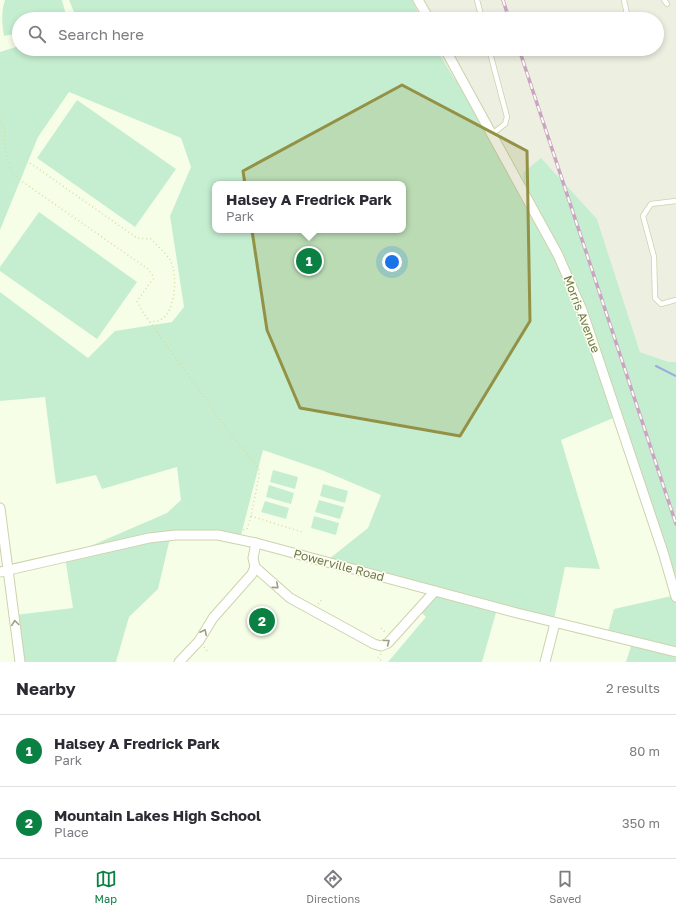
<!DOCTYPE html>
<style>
:root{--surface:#fff;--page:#f7f7f7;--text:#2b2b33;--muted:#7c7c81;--line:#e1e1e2;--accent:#0b8043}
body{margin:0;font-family:"Golos Text",sans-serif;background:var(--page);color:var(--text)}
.you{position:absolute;left:392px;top:262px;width:14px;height:14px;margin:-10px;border:3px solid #fff;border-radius:50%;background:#1a73e8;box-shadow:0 0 0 6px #1a73e833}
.badge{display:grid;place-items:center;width:26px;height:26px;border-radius:50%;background:var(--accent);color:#fff;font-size:13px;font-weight:700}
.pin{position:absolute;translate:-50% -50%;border:2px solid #fff;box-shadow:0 1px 4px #0006}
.popup{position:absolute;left:212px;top:181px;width:194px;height:52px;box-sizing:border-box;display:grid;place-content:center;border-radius:8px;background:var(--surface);filter:drop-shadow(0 1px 3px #0005);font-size:13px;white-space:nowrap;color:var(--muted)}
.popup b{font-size:15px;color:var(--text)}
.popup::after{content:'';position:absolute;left:50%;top:100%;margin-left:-8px;border:8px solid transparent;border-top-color:var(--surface)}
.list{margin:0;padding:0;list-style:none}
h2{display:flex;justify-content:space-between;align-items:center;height:52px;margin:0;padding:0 16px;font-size:17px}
h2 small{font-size:13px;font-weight:400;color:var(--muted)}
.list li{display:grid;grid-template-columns:26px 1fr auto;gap:12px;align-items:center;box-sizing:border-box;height:72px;padding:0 16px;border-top:1px solid var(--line)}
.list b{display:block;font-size:15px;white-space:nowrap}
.list p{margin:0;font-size:13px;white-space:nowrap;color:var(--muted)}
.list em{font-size:13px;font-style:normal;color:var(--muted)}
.icon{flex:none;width:22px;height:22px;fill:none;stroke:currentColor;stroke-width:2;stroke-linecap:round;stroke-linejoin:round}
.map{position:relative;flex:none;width:676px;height:662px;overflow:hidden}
.search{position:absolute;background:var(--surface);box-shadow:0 2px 6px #0003;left:12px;right:12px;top:12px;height:44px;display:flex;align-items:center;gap:10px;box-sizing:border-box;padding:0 14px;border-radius:22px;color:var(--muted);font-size:15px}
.sheet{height:196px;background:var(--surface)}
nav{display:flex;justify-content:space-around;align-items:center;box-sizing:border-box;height:56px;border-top:1px solid var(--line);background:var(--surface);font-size:11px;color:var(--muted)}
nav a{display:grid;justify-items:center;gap:2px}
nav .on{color:var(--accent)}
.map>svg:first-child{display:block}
.industrial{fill:#edefe1}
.green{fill:#c5eed0;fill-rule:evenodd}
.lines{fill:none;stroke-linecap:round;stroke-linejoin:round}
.stream{stroke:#9fa9dd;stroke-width:2}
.service-casing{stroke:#cdd2ac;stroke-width:6}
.minor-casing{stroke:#cdd2ac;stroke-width:11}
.path{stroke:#d7dca0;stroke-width:1.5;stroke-dasharray:1 3;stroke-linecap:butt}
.service{stroke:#fff;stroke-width:4.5}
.minor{stroke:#fff;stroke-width:9}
.rail-casing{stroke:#caa4c2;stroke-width:3.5}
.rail{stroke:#fbfff0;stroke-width:2;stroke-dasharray:6;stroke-linecap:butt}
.oneway{stroke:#9e9f7e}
.marked{fill:#939146;fill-opacity:0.2;stroke:#939146;stroke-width:3;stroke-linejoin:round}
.labels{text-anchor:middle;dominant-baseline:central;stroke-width:3;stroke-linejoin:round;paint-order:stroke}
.street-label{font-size:12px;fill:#747646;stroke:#fbfff0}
</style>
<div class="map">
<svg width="676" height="662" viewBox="0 0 676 662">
<rect width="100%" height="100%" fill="#f7fee8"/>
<path class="industrial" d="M412,0H676V362H669L640,352L597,219L526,202L456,81L436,49H657V19H421Z"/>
<g class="green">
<path d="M5,0H62L67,19H19V33L4,36C2,23 1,12 5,0Z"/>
<path d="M69,0H412L421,19H73L74,12Z"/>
<path d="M19,46V49H436L456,81L467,79L525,200L523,173L541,158L597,219L640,352L669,362H676V587L618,416L561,440L600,569L565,567L553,624L497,609L482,662H388L426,617L422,613L435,591L329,559L368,528L381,495L324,471L263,450L241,535C218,531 194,529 171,534L158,589L129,617L116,662H21L15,615L73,608L65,557L167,513L181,500L177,467L102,489L96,475L56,484L45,397L0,401V292L88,358L115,331L172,322L184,307L170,216L191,167L181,138L69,92L38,137L0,230V52ZM215,184H403V230H215Z"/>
<path d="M77,100L176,169L135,227L37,158Z"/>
<path d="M39,212L137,282L97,339L0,271V267Z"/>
<path d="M273,470L298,477L295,489L270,482Z"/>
<path d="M323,484L348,491L345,503L320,496Z"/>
<path d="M269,485L294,493L291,504L266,497Z"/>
<path d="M319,500L344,507L340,519L315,512Z"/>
<path d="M265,501L289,508L286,519L261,512Z"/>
<path d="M314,516L339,523L336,535L311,528Z"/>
<path d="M676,595V662H626L633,640L607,635L614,609Z"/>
</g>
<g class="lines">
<path class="stream" d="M656,366L676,376"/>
<defs>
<g id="service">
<path d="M477,0L482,19"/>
<path d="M624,0L628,19"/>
<path d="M664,0L667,4"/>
<path d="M489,49L507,117L505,124L492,134"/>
<path d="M676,201L651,204L643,216L654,257L655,298L661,304L676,300"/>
</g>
<g id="minor">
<path d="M418,0L429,19"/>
<path d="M445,49L558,255L582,310L663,552L676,597"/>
<path d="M0,508L20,662"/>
<path d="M256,543L253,558L255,567L290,598L374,644L381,646L388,643L435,591"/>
<path d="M0,572L149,538L176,535H218L256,543L517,613L676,652"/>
<path d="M179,662L199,641L213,618L252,574L255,567"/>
<path d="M545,662L555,623"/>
</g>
</defs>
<use href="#service" class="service-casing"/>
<use href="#minor" class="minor-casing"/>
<g class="path">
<path d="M0,121L5,129L4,145L11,171L20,180L148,269L153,276V279L137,301L142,311L224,425L259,469V476L251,516L247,529L243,530L242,533"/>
<path d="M30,163L137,238L151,239C157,246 166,253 170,260C178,274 176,313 160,320C157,322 153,321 150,322"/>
<path d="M251,516L302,532"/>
<path d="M318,604L323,598"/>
<path d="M381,628L386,633"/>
<path d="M204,647L209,653"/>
<path d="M381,654L378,658L383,662"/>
</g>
<use href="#service" class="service"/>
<use href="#minor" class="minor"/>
<defs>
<g id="rail">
<path d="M503,0L509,19"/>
<path d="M519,49L676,524"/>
</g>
</defs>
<use href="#rail" class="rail-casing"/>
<use href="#rail" class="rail"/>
</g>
<defs><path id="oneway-chevron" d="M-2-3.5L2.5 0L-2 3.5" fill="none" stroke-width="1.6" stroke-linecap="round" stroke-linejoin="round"/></defs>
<g class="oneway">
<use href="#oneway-chevron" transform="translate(276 586) rotate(41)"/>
<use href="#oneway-chevron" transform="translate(15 623) rotate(-98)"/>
<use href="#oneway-chevron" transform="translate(204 632) rotate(-63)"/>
<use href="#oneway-chevron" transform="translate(387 642) rotate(-38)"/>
</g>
<path class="marked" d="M402,85L527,151L530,321L460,436L300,408L267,330L243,171Z"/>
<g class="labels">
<g class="street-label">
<text transform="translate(582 314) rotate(69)">Morris Avenue</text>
<text transform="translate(339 565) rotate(15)">Powerville Road</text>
</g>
</g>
</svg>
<div class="you"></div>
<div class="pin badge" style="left:309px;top:261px">1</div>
<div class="popup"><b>Halsey A Fredrick Park</b>Park</div>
<div class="pin badge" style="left:262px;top:621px">2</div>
<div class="search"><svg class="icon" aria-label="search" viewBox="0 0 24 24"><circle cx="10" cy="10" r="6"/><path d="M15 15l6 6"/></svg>Search here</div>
</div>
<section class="sheet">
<h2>Nearby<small>2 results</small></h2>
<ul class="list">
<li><span class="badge">1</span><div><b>Halsey A Fredrick Park</b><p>Park</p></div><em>80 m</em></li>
<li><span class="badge">2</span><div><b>Mountain Lakes High School</b><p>Place</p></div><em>350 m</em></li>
</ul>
</section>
<nav>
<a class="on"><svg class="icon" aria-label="map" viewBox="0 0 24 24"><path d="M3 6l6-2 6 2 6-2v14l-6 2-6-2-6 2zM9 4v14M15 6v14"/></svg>Map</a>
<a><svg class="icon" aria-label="directions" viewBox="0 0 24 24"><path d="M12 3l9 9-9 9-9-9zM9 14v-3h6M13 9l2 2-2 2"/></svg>Directions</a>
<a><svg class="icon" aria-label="saved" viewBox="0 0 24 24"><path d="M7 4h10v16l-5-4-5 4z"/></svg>Saved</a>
</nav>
